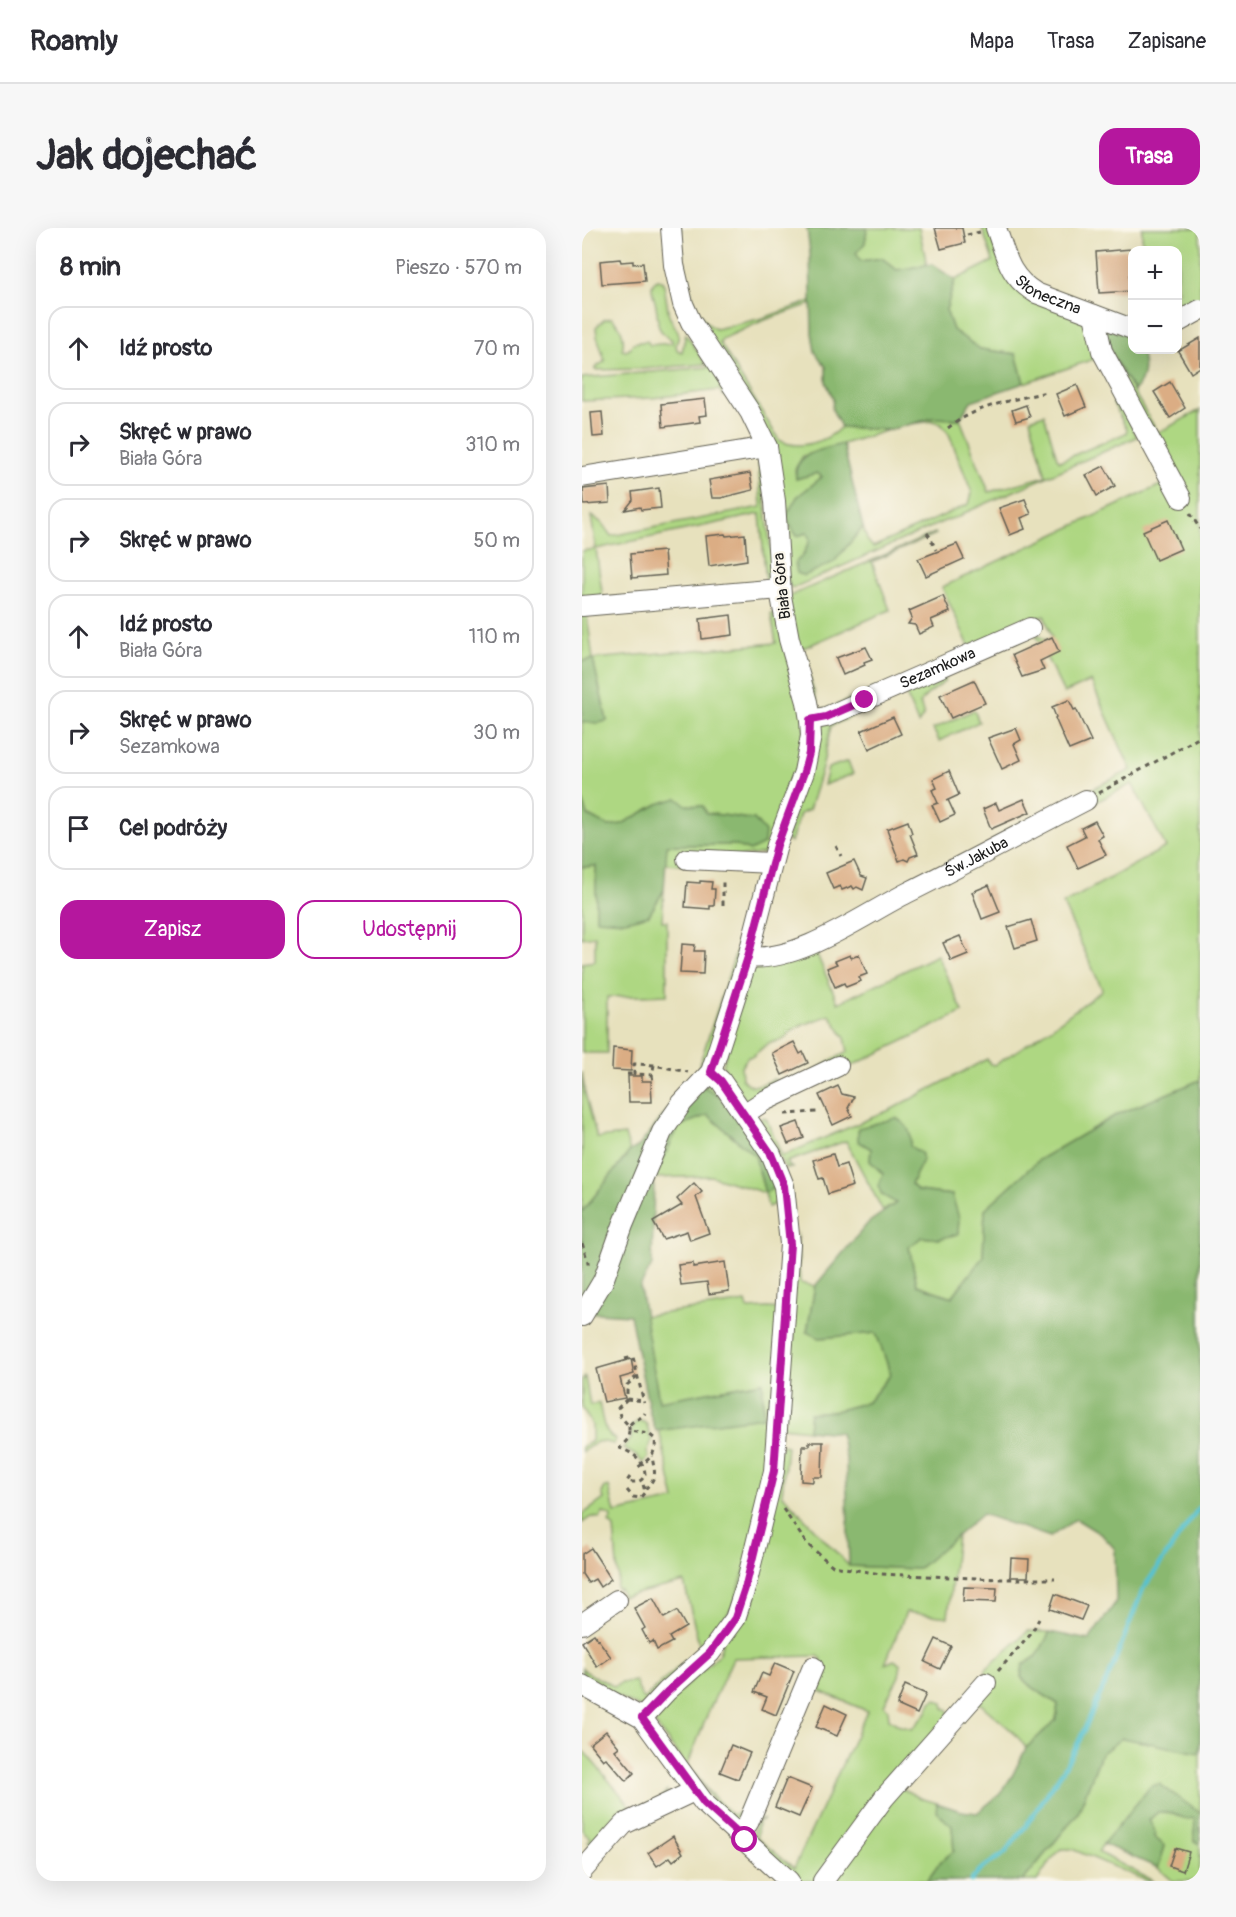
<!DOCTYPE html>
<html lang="pl">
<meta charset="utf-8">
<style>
:root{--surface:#fff;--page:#f7f7f7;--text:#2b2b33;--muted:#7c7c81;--line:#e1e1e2;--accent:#b5179e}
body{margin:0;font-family:Pangolin,sans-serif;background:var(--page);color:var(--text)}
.controls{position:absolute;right:18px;top:18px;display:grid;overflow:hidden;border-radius:12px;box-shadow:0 6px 24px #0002}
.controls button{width:54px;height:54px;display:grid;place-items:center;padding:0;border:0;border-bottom:2px solid var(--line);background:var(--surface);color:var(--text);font:30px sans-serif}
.stop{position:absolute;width:18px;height:18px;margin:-14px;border:4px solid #b5179e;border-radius:50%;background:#fff}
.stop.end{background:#b5179e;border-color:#fff;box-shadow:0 2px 6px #0008}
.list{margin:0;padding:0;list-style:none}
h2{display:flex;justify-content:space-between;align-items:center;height:78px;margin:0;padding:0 24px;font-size:26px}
h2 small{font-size:20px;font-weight:400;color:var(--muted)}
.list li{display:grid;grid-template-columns:39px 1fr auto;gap:18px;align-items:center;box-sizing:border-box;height:84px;margin:0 12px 12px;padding:0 12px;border:2px solid var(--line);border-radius:18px}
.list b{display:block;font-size:22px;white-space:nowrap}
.list p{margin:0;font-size:20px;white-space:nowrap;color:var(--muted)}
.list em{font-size:20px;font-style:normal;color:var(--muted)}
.actions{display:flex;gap:12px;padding:18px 24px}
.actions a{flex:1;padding:14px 0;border:2px solid var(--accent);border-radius:18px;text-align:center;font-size:21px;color:var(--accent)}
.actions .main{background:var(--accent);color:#fff}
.icon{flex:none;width:33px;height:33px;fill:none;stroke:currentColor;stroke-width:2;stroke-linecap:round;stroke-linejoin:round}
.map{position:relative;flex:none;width:618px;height:1653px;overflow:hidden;border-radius:18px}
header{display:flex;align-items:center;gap:36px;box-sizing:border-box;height:84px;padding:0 30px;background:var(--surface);border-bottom:2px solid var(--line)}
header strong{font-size:28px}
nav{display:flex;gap:33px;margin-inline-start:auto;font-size:21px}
.intro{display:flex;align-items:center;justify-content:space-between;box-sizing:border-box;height:144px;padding:0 36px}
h1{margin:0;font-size:42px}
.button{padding:15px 27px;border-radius:18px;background:var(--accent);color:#fff;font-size:21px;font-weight:700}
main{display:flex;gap:36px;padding:0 36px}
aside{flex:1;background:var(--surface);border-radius:18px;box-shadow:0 6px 24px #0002}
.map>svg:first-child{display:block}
.green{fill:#aed782;stroke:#657a4f;stroke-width:1.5}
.forest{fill:#8ab870;stroke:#536a46;stroke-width:1.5}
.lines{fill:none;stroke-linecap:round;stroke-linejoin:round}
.stream{stroke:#56c2d0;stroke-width:4.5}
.building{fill:#dbad84}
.minor-casing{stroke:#636154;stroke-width:22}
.path{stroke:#636154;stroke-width:3;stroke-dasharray:4.5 4.5;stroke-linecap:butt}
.minor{stroke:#fff;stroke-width:20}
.route{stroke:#b5179e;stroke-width:8}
.labels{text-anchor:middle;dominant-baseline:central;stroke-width:4.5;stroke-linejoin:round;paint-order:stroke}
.street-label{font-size:16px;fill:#1c1c1c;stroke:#fbf7ec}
</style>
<header>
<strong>Roamly</strong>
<nav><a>Mapa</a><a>Trasa</a><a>Zapisane</a></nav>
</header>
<div class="intro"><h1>Jak dojechać</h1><a class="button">Trasa</a></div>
<main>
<aside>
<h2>8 min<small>Pieszo · 570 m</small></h2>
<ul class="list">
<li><svg class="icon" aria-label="ahead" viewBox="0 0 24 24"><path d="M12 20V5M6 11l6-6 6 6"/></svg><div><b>Idź prosto</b></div><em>70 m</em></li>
<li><svg class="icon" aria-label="right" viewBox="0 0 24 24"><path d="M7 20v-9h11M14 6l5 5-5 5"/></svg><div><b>Skręć w prawo</b><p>Biała Góra</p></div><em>310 m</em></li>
<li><svg class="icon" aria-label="right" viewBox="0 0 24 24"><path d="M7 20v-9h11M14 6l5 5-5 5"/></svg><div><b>Skręć w prawo</b></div><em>50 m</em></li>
<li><svg class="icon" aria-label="ahead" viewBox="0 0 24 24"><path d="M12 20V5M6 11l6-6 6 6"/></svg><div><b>Idź prosto</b><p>Biała Góra</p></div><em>110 m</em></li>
<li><svg class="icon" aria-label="right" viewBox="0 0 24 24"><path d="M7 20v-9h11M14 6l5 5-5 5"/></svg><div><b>Skręć w prawo</b><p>Sezamkowa</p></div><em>30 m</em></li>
<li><svg class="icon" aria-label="arrive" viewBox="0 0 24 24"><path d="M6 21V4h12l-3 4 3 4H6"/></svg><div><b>Cel podróży</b></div></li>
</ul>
<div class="actions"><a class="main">Zapisz</a><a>Udostępnij</a></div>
</aside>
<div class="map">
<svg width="618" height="1653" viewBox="0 0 618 1653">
<rect width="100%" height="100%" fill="#fbf7ec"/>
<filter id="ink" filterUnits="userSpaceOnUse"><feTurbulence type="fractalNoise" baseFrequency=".0167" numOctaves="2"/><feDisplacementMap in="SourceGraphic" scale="12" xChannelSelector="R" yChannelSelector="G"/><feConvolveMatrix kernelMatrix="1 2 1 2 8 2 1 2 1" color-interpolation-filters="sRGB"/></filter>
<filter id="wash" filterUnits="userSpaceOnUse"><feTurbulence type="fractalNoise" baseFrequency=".008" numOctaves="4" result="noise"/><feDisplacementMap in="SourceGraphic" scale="24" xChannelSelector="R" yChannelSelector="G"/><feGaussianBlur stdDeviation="1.35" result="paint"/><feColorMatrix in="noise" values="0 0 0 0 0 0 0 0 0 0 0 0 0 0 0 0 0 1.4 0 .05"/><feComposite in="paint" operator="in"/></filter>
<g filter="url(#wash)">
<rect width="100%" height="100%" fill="#e7e1bd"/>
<g class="green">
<path d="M94,0H99C100,26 106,90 134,101L181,90L229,73V76L180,93L140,111L138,115L197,212C216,223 245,214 259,199L307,202L221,228L213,241L214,251L235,245L240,249L215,269L228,312L221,327L252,334L281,299L285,312L291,319L387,276L390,265L367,206L359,196L351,193L329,196L351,190L378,191L407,264L464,248L448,191L462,186L475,230L478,233L544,205L545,202L531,175L538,172L555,209L380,286V288L365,292L211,360L207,358L162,167L103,66Z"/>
<path d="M285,0H337L345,37L315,42L300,30L279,33L273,25L283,15Z"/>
<path d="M400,0H407L418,35L507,92L518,129L442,155L434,126L398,121L371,102L364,82L373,52L411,33Z"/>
<path d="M560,0H618V76L596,89V22H560Z"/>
<path d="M85,20L144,165L142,168L137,162L70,170L0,173V150L127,139Z"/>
<path d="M76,52L80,53L82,57L87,88L96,104L97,108L94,117L95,122L100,124L104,106L124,136L61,141L13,142V140L23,133L15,108L14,99L23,91L30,90C39,98 44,110 40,122L44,123L48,121L51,115L65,113L68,117L90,115V112C71,100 78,96 74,78C73,72 70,66 70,59L72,54Z"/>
<path d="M530,127L576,205L618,182V852L534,887L458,931L403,981L401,1029L370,1069L335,1057L327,1019L340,1009L357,1011L370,967L336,963L329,956L340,934L289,921L288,933L301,946L314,975L301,983L264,913L205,934L208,939L212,940H203L178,892L180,889L184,890L200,928L310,881L405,831L408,836L413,837L462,805L519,763L520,761L481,676L584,619L550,556L504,579L500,566L549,542L509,453L482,465L452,404L463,412L470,409L462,387L387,418L360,359L583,255Z"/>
<path d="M176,228L178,229L192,349L184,354L178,286L14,321L21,371L0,373V323L14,321L9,288L19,294L29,308L179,279Z"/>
<path d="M353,305L354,306L290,334L308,382L219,421L237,480L245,481L293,461L295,463L244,484L236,483L232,481C223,468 203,386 206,371L210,367Z"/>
<path d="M0,384L5,387L11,431L194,415L189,386L193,385L221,475L223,518L185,625L98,637L83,636L85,617H152L168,623L172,591C156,591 141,585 124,586L121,578L76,576L40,596L27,598L6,588L0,570V494L25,492L11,432L0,433Z"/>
<path d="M360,446L363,452C356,462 344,464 338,475L342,487L336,496L323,464Z"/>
<path d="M284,482L249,498L240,540L227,582L218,586L209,614L204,612L234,503L240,496Z"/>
<path d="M392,482L397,494L357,513L351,501Z"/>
<path d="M266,533L271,546L242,557L246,540Z"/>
<path d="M14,638V690L67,687L82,662L80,693H85V767L25,769V825H0V735L13,733V708L0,710V639Z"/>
<path d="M176,643L183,644L128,835L117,838L165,690Z"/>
<path d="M233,722L256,775L355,727L381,784L187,878L244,835L266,824L263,810L248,787L213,800L202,811L185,816L171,828L166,829L159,839L160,851L166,856L172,858L181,856L192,851L199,857L166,876L143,844L141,837L168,738Z"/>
<path d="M0,844L3,865L15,910L43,907L48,923L0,984Z"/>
<path d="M130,854C138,859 143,868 149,875C170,903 197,934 199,971L195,975L186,979L183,965L129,948L72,950L97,898L126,887L173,928L183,965L193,959L181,923L138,868L120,858Z"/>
<path d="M215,1004L218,1055L233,1058L225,1104L237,1110L294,1105L309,1146L286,1174L253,1183L228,1185L226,1202L200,1199L204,1146L212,1111L211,1066Z"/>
<path d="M164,1074L166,1081L186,1080L199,1081L187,1246L155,1372L119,1425L102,1354L40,1369L38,1361L36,1362L34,1359L36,1351L32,1300L27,1295L29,1291L28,1287L21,1285L18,1290L9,1289L0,1295V1287L22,1271L20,1265L23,1259H27L33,1285L93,1272L77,1202L181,1188V1154L77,1173L62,1088Z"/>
<path d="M3,1149L8,1177L17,1175C20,1187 21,1208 34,1211L32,1216C14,1211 16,1213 0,1224V1219L10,1213V1197L0,1179V1152Z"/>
<path d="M56,1193C70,1193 64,1205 70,1212L65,1224L67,1229L61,1235L56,1229L41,1220L49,1211L50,1198Z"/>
<path d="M200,1217L205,1218L200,1266L267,1338L336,1341L375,1307L366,1389L324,1384L303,1436L312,1432L319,1436L317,1448L302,1477L306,1482L307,1491L318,1498L330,1501L345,1484L349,1474L354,1471L361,1475L362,1480L366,1482L368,1488L234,1653H215L169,1610L175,1591H182L176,1593L175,1610L212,1640L285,1483L229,1459L240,1431L236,1428L151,1430L126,1485L106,1536L125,1562L150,1587L164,1582L157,1594L144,1590L73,1496L72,1488L137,1426Z"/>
<path d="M446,1403L468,1404L455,1428L441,1437L439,1449L449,1459L476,1476L474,1492L444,1520C433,1502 414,1491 399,1476H395L350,1522L319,1560L338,1570L355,1575V1584L370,1598L372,1623L359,1633L345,1653H244L304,1574L409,1454L403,1442Z"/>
<path d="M106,1430L108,1434L61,1481L0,1453V1440C7,1449 23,1451 32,1459L39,1455L53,1453L61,1472Z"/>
<path d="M540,1509L618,1525V1585L577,1556L521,1616L516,1624L571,1653H565L490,1621H479L468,1633L455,1653H441L496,1585L519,1526Z"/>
<path d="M0,1521L51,1581L78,1572L85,1563L87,1569L14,1620L6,1614L9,1610L0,1602Z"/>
<path d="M576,1584L591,1585L603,1591L613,1590L612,1613L618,1615V1653H591L576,1640L583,1618L571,1609L567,1592Z"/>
</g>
<g class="forest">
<path d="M225,0H285L283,15L274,25L279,33L300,30L315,42L350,36L373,52L364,82L371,102L398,121L434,126L442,155L389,173L378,191L351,190L307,202L259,199L250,181L251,170L244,154V139L233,124L230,105L228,26Z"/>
<path d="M520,99L550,108V122H559C563,138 564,151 552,163L530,127Z"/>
<path d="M261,216L281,299L252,334L222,348L215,345L213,335L221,327L228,312L225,305L215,308L203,290L215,269L240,249L235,245L214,251C211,224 240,222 261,216Z"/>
<path d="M11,431L25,493L17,495L0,494V433Z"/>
<path d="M0,570L6,588L27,598L40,596L76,576L95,570L104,577L121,578L124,586C141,585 156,591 172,591L183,604L182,616L168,623L152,617H85L82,662L67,687L43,693L14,691V638L0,639Z"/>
<path d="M110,852L138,868L181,923L194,959L183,965L173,928L126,887L97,898L72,950L70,1037L58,1059L77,1173L181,1154V1189L74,1203L68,1186L48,1087L0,1084V984L48,923L57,918Z"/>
<path d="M618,852V1525L540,1510L519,1526L496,1585L441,1653H345L359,1633L372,1623L370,1598L354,1584L355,1575L379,1583L395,1585L418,1566L430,1548L444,1520L474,1492L476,1476L449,1459L439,1449L441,1437L455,1428L468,1404L507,1412L534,1374L533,1321L520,1307L494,1291L468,1309L400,1286L336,1341L267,1338L264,1230L258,1205L226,1202L228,1185L253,1183L286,1174L309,1146L294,1105L237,1110L225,1104L233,1058L286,995L314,975L300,967L296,958L301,946L288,933L289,921L276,913V900L314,890C326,897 330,904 328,918L340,926V934L329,956L336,963L370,967L377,990L376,1006L357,1011L340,1009L327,1019L335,1057L370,1069L401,1029L403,981L458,931L534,887Z"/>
<path d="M577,1556L618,1585V1615L612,1614L613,1590L603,1591L591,1585L576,1584L567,1592L573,1604L572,1609L583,1618L576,1640L521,1616L569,1558Z"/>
</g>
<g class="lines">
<path class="stream" d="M389,1653L398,1642L423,1625L443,1599L481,1542L497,1513L531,1438L561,1361L618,1278"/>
</g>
<g id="blocks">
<g class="building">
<path d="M353,0H380L383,15L359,21Z"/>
<path d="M549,21L550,45L547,47L550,63L517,65L514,24Z"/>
<path d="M38,31L39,34L51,33V36L61,35L63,53L20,56L18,33Z"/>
<path d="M618,110V139L609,145L596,123Z"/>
<path d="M588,154L603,180L588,190L572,164Z"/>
<path d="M495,157L504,179L483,188L474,166Z"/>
<path d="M123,171L125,187L117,188L118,194L81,199L79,176Z"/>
<path d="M444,177L448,189L434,193L430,182Z"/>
<path d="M20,184L22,208L11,209L9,185Z"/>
<path d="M522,238L533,258L515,268L504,247Z"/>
<path d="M168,245L171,262L139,270H130L127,252Z"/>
<path d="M27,258L28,275L2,277L1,261Z"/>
<path d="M77,260L79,280L59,282L58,279L43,282L51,272L50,264Z"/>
<path d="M443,271L449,286L439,290L443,301L428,307L417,280Z"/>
<path d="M586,292L599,321L574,332L561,303Z"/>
<path d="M143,306L144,308L163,306L165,332L127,338L124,308Z"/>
<path d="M375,316L382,331L344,348L336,331Z"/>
<path d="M82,323L84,347L50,350L48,326Z"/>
<path d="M361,368L368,384L349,392L352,399L337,406L333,397L326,396L330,390L327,383Z"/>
<path d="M149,387L151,407L120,411L118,391Z"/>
<path d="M470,409L477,424L458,433L462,442L440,449L430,427Z"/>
<path d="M284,419L290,431L282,434L283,437L261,447L254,430Z"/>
<path d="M392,452L403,475L369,490L358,467Z"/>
<path d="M487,472L492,482L494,481L509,513L487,522L473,490L474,489L470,479Z"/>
<path d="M311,489L319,506L287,521L279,503Z"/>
<path d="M434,500L439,512L432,516L439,532L420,541L406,510Z"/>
<path d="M367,543L377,567L364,573L366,572L373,587L358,594L350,577L356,575L350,562L355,560L351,551Z"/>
<path d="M442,571L448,584L409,601L401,581L414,575L417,582Z"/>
<path d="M326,593L330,605L328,606L336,626L328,629L326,633L322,631L317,633L305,601Z"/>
<path d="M513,593L521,608L516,611L524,627L496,640L485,617L503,608L499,600Z"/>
<path d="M272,633L279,648L285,650L281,662L275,659L272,661L270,658L260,662L258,658L251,661L244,645Z"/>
<path d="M118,653L130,654L129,661H133L132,678H128V681L103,679L105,654L118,655Z"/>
<path d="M407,657L418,684L400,691L390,664Z"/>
<path d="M449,692L455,713L433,720L426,699Z"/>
<path d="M378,708L386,726L369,733L361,715Z"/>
<path d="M100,716L113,717L112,723H122L121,746L98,745Z"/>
<path d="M268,727L269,730L277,727L285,746L277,749L279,753L264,759L262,755L253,759L245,740L255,736L253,733Z"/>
<path d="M212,814L218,826L221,824L226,835L200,847L190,825Z"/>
<path d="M31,820L50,822L49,843L30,842Z"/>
<path d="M46,848H60V853H69L70,874H47Z"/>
<path d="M256,858L260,866L272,869L266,880L270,888L251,897L237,867Z"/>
<path d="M216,894L222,910L206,916L199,900Z"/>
<path d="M251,926L255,939L264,936L271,958L246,966L241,950L237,951L231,932Z"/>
<path d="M112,955L120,964L114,969L127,1005L108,1012L105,1003L81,1011L71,994L100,977L95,971Z"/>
<path d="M143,1034L147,1063L127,1066L125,1054L99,1057L96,1037L111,1035V1039Z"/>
<path d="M49,1131L52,1146L38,1150L43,1170L22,1174L14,1141Z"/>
<path d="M227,1214H241L240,1249H231V1254L219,1253L220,1218H227Z"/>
<path d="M9,1320L29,1351L18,1359L13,1351L6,1355L0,1346V1326Z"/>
<path d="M429,1330L447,1331L446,1349H428Z"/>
<path d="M382,1359L415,1360L414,1374L381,1373Z"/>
<path d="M473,1366L505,1378L499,1392L468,1381Z"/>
<path d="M71,1370L82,1390L95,1383L104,1399L87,1409L90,1414L75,1422L71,1413L67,1415L60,1402L63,1400L52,1380Z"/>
<path d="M12,1406L29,1429L15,1439L0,1414Z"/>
<path d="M354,1411L369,1418L358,1441L343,1434Z"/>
<path d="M193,1435L212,1443L194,1487L180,1481L185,1469L172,1464L180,1445L187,1448Z"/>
<path d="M323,1457L344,1466L335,1486L315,1477Z"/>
<path d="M244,1476L265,1486L255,1508L234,1499Z"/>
<path d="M24,1503L37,1519L33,1522L52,1545L44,1553L24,1530L21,1532L8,1516Z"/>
<path d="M149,1517L168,1525L156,1551L138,1544Z"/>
<path d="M205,1550L230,1560L217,1589L193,1579Z"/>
<path d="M91,1608L101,1625L91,1633L88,1629L75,1638L66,1625Z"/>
<path d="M593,1620L607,1624L601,1643L587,1638Z"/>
</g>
</g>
</g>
<g filter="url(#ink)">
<use href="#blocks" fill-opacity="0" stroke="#636154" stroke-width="1.5"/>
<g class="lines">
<defs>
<g id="minor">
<path id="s1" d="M414,0C424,28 427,49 454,65L550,101"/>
<path d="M512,87L520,123L599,270"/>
<path d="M596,94L618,82"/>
<path d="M0,249L185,219"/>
<path d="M0,378L198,361"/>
<path id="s2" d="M228,492L244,489L448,400"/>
<path d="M105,631L190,635"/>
<path id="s3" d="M166,729C216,735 281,687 325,665C385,635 444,603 504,572"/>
<path d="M162,886L182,873L256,838"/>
<path d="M0,1088L21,1053L41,997L80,904L100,875L129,844L166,729L195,617L222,544L229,508L228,492L225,474L207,411L199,368L193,273L185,219L168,184L109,94L101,76L92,37L89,0"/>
<path d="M0,1396L35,1372"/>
<path d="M0,1457L60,1490L122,1575L207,1653"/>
<path d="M60,1490L85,1463L128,1425L153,1391L164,1357L192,1243L208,1016L202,958L189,926L139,853L129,844"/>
<path d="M158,1608L167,1593L231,1439"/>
<path d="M0,1643L42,1596L112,1563"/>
<path d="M241,1653L302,1570L404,1455"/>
</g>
</defs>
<use href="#minor" class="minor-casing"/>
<g class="path">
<path d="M385,7L398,4"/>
<path d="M366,200C393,178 431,172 464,164"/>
<path d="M608,285L618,301"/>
<path d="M345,305L348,309L354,322"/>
<path d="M517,565L618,509"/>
<path d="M254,618L259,628"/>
<path d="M141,677V652"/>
<path d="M72,837L70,847L52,846V836L72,837L106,844"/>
<path d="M45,846H52"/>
<path d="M70,847L71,854"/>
<path d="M203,886L235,884"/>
<path d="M0,1015L6,1034V1041"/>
<path d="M43,1131L51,1129L62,1175"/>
<path d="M55,1148L45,1157V1171L62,1173"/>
<path d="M45,1171L36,1180L38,1188L47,1198C51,1191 59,1192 63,1185"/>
<path d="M47,1198V1203L67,1206L73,1211C75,1225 67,1232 56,1239"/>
<path d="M47,1203L46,1211L38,1220C51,1225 62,1232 63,1246C60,1255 53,1255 45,1253L48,1249"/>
<path d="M63,1261C77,1248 72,1244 70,1228"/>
<path d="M45,1262L51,1269L58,1270L63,1264L60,1252"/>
<path d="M201,1281L225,1316L251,1338L298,1346L417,1351H473"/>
<path d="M416,1443L449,1406L457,1391"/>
</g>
<use href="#minor" class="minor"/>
</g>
</g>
<g class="lines" filter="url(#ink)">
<path class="route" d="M163,1612L122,1575L60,1490L85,1464L128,1425L153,1390L164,1357L192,1243L208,1016L202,958L189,926L139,853L129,844L166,729L195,617L222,544L227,525L228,492L244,489L283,472"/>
</g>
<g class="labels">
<g class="street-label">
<text stroke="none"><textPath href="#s1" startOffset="90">Słoneczna</textPath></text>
<text transform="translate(200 358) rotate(-96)">Biała Góra</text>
<text stroke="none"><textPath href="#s2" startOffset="138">Sezamkowa</textPath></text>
<text stroke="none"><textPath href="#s3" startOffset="252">Św.Jakuba</textPath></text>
</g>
</g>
</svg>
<div class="controls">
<button>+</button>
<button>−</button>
</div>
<div class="stop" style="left:163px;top:1612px"></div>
<div class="stop end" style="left:283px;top:472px"></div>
</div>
</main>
